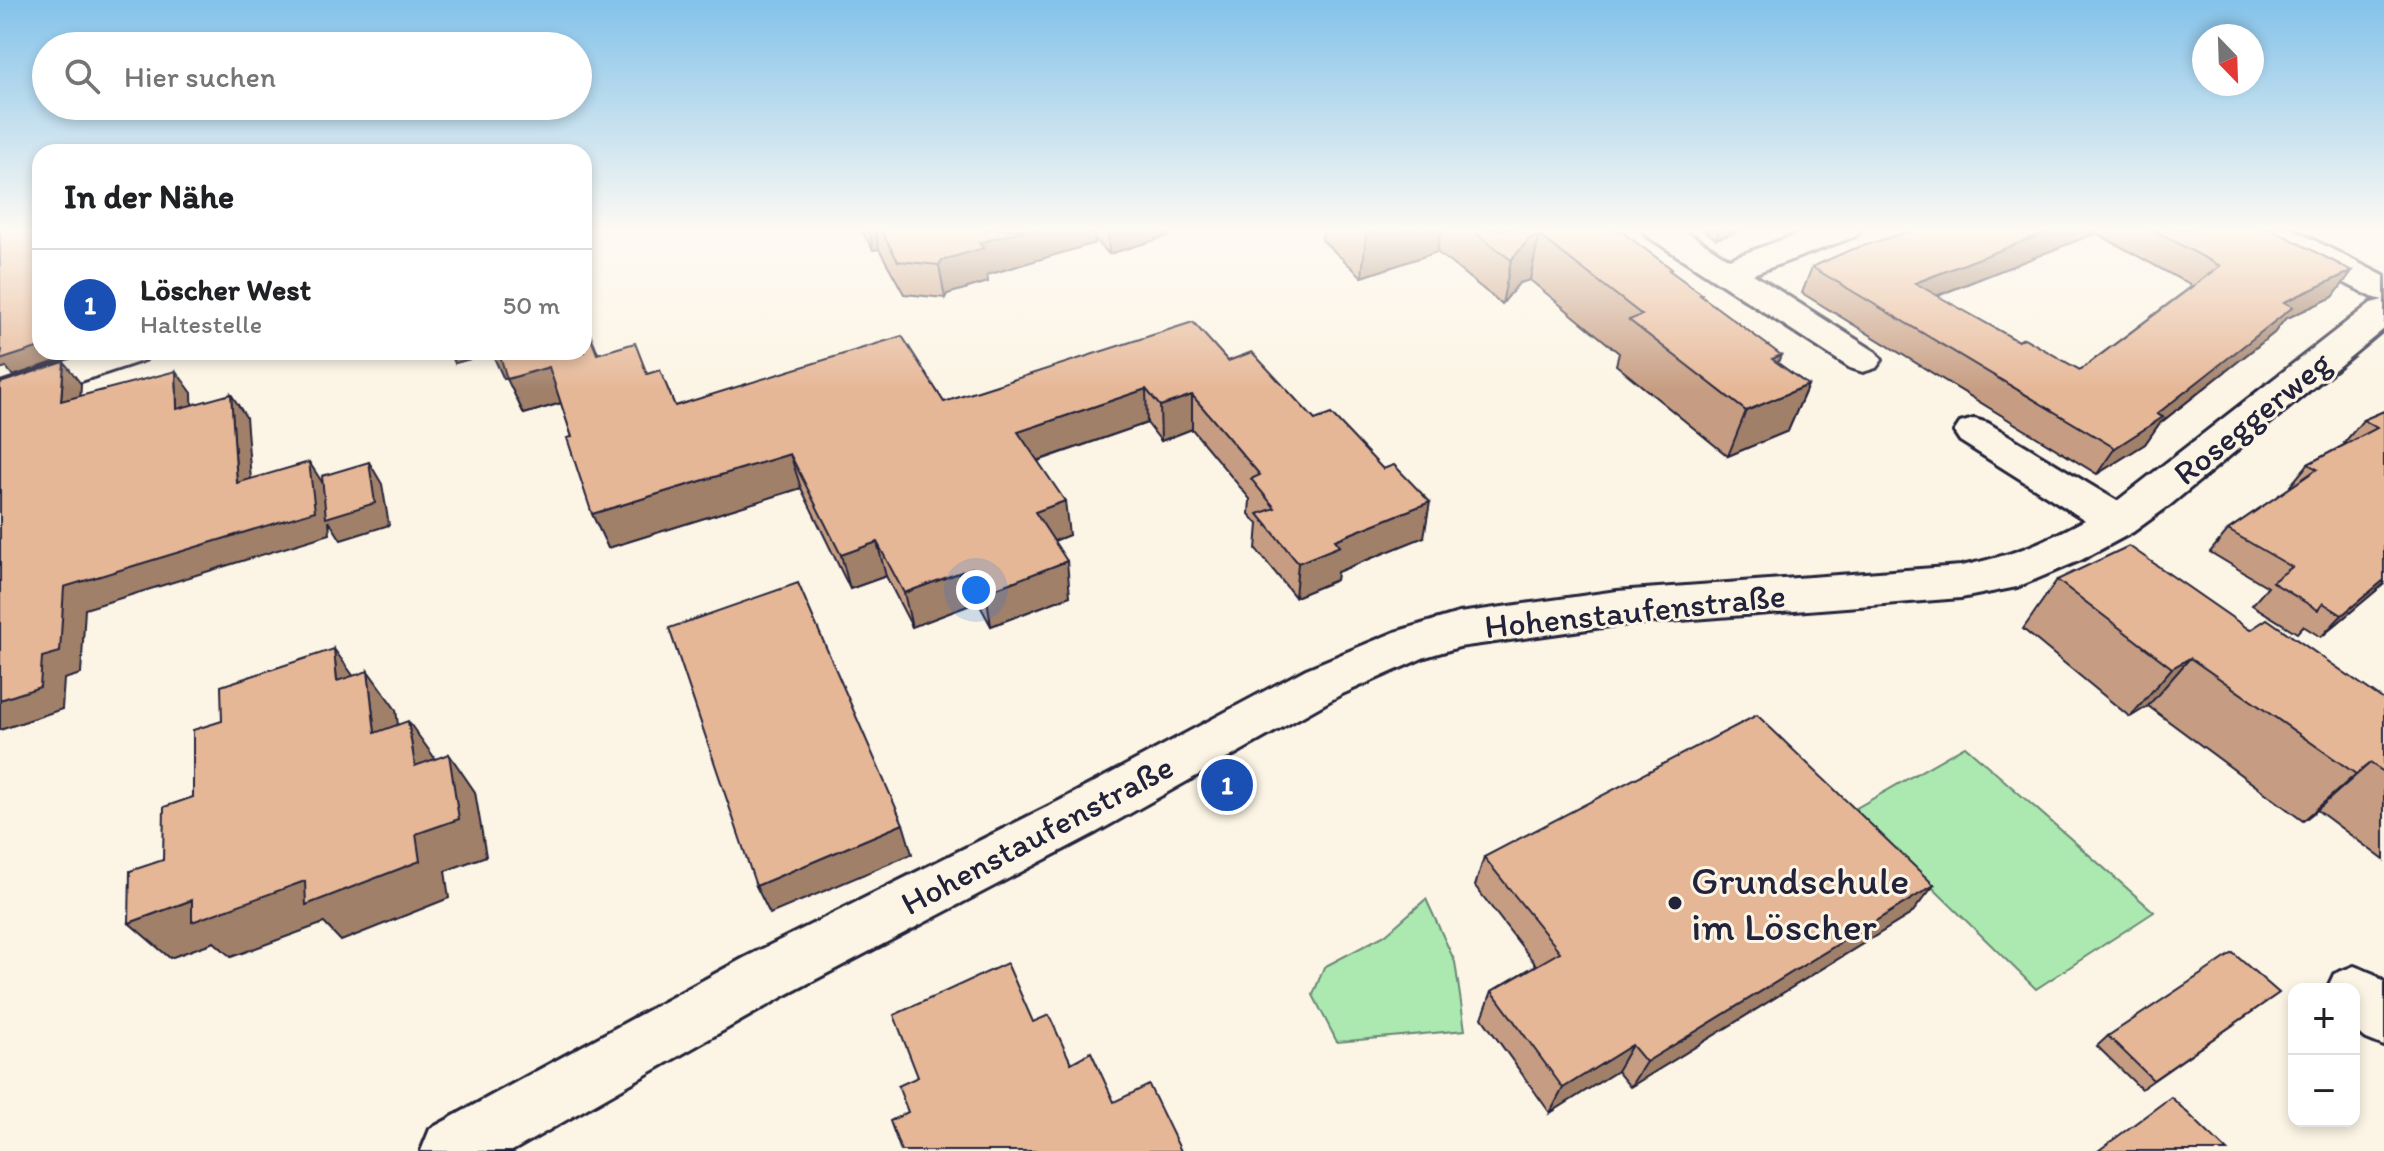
<!DOCTYPE html>
<html lang="de">
<meta charset="utf-8">
<style>
:root{--surface:#fff;--page:#f2f2f2;--text:#202124;--muted:#757577;--line:#e0e0e0;--accent:#22223b}
body{margin:0;font-family:Itim,sans-serif;background:var(--page);color:var(--text)}
.controls{position:absolute;right:24px;bottom:24px;display:grid;overflow:hidden;border-radius:16px;box-shadow:0 4px 12px #0003}
.controls button{width:72px;height:72px;display:grid;place-items:center;padding:0;border:0;border-bottom:2px solid var(--line);background:var(--surface);color:var(--text);font:40px sans-serif}
.compass{position:absolute;left:2192px;top:24px;width:72px;height:72px;border-radius:50%;background:var(--surface);box-shadow:0 4px 12px #0003;rotate:157deg}
.you{position:absolute;left:976px;top:590px;width:28px;height:28px;margin:-20px;border:6px solid #fff;border-radius:50%;background:#1a73e8;box-shadow:0 0 0 12px #1a73e833}
.badge{display:grid;place-items:center;width:52px;height:52px;border-radius:50%;background:var(--accent);color:#fff;font-size:26px;font-weight:700}
.pin{position:absolute;translate:-50% -50%;border:4px solid #fff;box-shadow:0 2px 8px #0006}
.list{margin:0;padding:0;list-style:none}
h2{display:flex;justify-content:space-between;align-items:center;height:104px;margin:0;padding:0 32px;font-size:34px}
h2 small{font-size:26px;font-weight:400;color:var(--muted)}
.list li{display:grid;grid-template-columns:52px 1fr auto;gap:24px;align-items:center;box-sizing:border-box;height:112px;padding:0 32px;border-top:2px solid var(--line)}
.list b{display:block;font-size:30px;white-space:nowrap}
.list p{margin:0;font-size:26px;white-space:nowrap;color:var(--muted)}
.list em{font-size:26px;font-style:normal;color:var(--muted)}
.icon{flex:none;width:44px;height:44px;fill:none;stroke:currentColor;stroke-width:2;stroke-linecap:round;stroke-linejoin:round}
.map{position:relative;flex:none;width:2384px;height:1151px;overflow:hidden}
.search{position:absolute;background:var(--surface);box-shadow:0 4px 12px #0003;left:32px;top:32px;width:560px;height:88px;display:flex;align-items:center;gap:20px;box-sizing:border-box;padding:0 28px;border-radius:44px;color:var(--muted);font-size:30px}
.panel{position:absolute;background:var(--surface);box-shadow:0 4px 12px #0003;left:32px;top:144px;width:560px;height:216px;border-radius:24px}
.map>svg:first-child{display:block}
.green{fill:#ace9b0;stroke:#678676;stroke-width:2}
.lines{fill:none;stroke-linecap:round;stroke-linejoin:round}
.street-casing{stroke:#22223b;stroke-width:6}
.street{fill:#fcf5e5;fill-rule:evenodd}
.wall{fill:#c69d82;stroke:#22223b;stroke-width:2;fill-rule:evenodd}
.shaded-wall{fill:#a1806a;stroke:#22223b;stroke-width:2}
.building{fill:#e6b797;stroke:#22223b;stroke-width:2}
.poi-dot{fill:#22223b;stroke:#fcf5e5;stroke-width:3}
.labels{text-anchor:middle;dominant-baseline:central;stroke-width:6;stroke-linejoin:round;paint-order:stroke}
.street-label{font-size:34px;fill:#22223b;stroke:#fcf5e5}
.near-poi-label{font-size:40px;fill:#22223b;stroke:#fcf5e5;text-anchor:start}
</style>
<div class="map">
<svg width="2384" height="1151" viewBox="0 0 2384 1151">
<rect width="100%" height="100%" fill="#fcf5e5"/>
<filter id="ink" filterUnits="userSpaceOnUse"><feTurbulence type="fractalNoise" baseFrequency=".0125" numOctaves="2"/><feDisplacementMap in="SourceGraphic" scale="16" xChannelSelector="R" yChannelSelector="G"/><feConvolveMatrix kernelMatrix="1 2 1 2 8 2 1 2 1" color-interpolation-filters="sRGB"/></filter>
<g filter="url(#ink)">
<g class="green">
<path d="M1965,746L2154,912L2036,989L1853,810Z"/>
<path d="M1426,899L1455,962L1465,1030L1337,1042L1313,995L1324,967L1385,935Z"/>
</g>
<g class="lines">
<defs>
<g id="street">
<path d="M1642,229H1682L1729,259L1812,229H1861L1856,236L1753,274L1876,352L1882,360L1876,368L1863,372L1850,368L1647,236Z"/>
<path d="M2249,229H2292L2384,276V329L2170,505L2133,532L2081,560L2017,587L1961,598L1617,625L1459,647L1425,657L1340,695L1097,832L784,996L512,1151H421L430,1129L744,958L1061,800L1306,669L1395,632L1459,613L1617,591L1961,566C2011,556 2040,544 2085,520L1960,441L1954,432L1960,423L1974,419L1988,423L2117,501L2371,303L2383,300L2372,297L2254,236Z"/>
<path d="M94,352H151L145,360L0,408V383Z"/>
<path d="M2354,966L2374,974L2384,982V1046L2364,1038L2354,1029V989H2327L2334,974Z"/>
</g>
</defs>
<use href="#street" class="street-casing"/>
<use href="#street" class="street"/>
</g>
<g class="wall">
<path d="M861,229H1168V236L1109,254L1095,239V243L987,275L988,282L947,294L945,298L904,294L879,249L873,250Z"/>
<path d="M1323,229H1618L1701,296L1778,363L1808,385L1788,431L1728,456L1616,365L1619,353L1530,280L1519,283L1502,304L1437,252L1362,277L1322,240Z"/>
<path d="M1702,229H1746L1716,239Z"/>
<path d="M1917,229H2271L2352,271L2333,297L2285,319L2274,333L2159,424L2145,444L2097,474L1802,293L1812,267ZM2096,233L2192,286L2080,370L2018,341L1937,296Z"/>
<path d="M585,321L598,353L647,374L675,406L944,402L1228,361L1424,537L1337,572L1336,580L1295,597L1256,549L1258,524L1249,514L1250,499L1192,429L1161,441L1147,423L1038,461L1069,535L1053,541L1070,596L991,626L978,602L912,627L886,576L850,589L801,488L608,548L561,403L524,414L507,378L504,379L492,353L455,363L450,352H584Z"/>
<path d="M2384,411V584L2321,637L2303,626L2297,633L2252,605L2268,587L2210,552L2228,530L2291,487L2290,486L2308,464L2346,444L2344,443L2363,420Z"/>
<path d="M2057,580L2250,630L2384,700V860L2317,810L2303,821L2148,706L2130,717L2023,629Z"/>
<path d="M1484,857L1934,885L1911,914L1630,1087L1617,1071L1550,1113L1482,1018L1492,991L1536,965L1475,886Z"/>
<path d="M2279,993L2141,1089L2097,1046L2108,1036Z"/>
</g>
<g class="shaded-wall">
<path d="M869,229H875L879,249L873,250Z"/>
<path d="M1027,229H1094L1095,243L987,275L988,282L947,294L945,298L939,265L942,260L979,243Z"/>
<path d="M1119,229H1168V236L1109,254L1108,232Z"/>
<path d="M1378,229H1441L1437,252L1362,277L1366,233Z"/>
<path d="M1719,229H1746L1716,239Z"/>
<path d="M2055,229H2098L2096,233L1903,309L1915,283Z"/>
<path d="M1539,235L1530,280L1519,283L1502,304L1511,260L1529,239Z"/>
<path d="M2352,271L2333,297L2285,319L2274,333L2159,424L2145,444L2097,474L2115,448L2157,414L2284,302Z"/>
<path d="M40,347V352H83L13,376L6,367L0,369V350Z"/>
<path d="M450,352H501L512,377L504,379L492,353L455,363Z"/>
<path d="M1781,355L1763,401L1772,359Z"/>
<path d="M64,362L81,384L79,424L61,401Z"/>
<path d="M549,367L564,402L524,414L507,379Z"/>
<path d="M176,371L192,393L193,431L177,409Z"/>
<path d="M1808,385L1788,431L1728,456L1746,411Z"/>
<path d="M1146,389L1147,423L1022,466L1018,432Z"/>
<path d="M231,394L246,417L253,505L237,483Z"/>
<path d="M1192,395V429L1161,441L1160,406Z"/>
<path d="M790,454L801,488L608,548L592,514Z"/>
<path d="M309,462L324,485L369,462L382,484L389,525L341,540L329,521L330,534L85,609L81,674L64,679L62,709L0,730V700L42,657L64,587Z"/>
<path d="M1065,501L1069,535L1039,547L1035,512Z"/>
<path d="M1430,502L1424,537L1337,572L1336,580L1295,597L1298,563L1335,540Z"/>
<path d="M877,542L886,576L850,589L841,555Z"/>
<path d="M1067,561L1070,596L991,626L986,592Z"/>
<path d="M972,568L978,602L912,627L904,593Z"/>
<path d="M2384,580V584L2321,637L2342,615Z"/>
<path d="M334,649L362,688L337,681Z"/>
<path d="M2190,658L2148,706L2130,717L2172,668Z"/>
<path d="M368,671L396,710L404,771L375,733Z"/>
<path d="M408,721L436,760L415,766Z"/>
<path d="M449,754L475,792L486,856L445,871L449,898L341,941L324,923L231,957L214,942L170,958L129,923L192,900L416,834Z"/>
<path d="M2370,763L2317,810L2303,821L2356,774Z"/>
<path d="M903,824L912,854L770,914L756,886Z"/>
<path d="M1934,885L1911,914L1630,1087L1646,1062Z"/>
<path d="M1632,1045L1617,1071L1550,1113L1563,1088Z"/>
</g>
<g class="building">
<path d="M0,229H40V347L0,360L2,350H0Z"/>
<path d="M880,229H1027L979,243L984,248L942,260L939,265L898,261Z"/>
<path d="M1105,229H1119L1108,232Z"/>
<path d="M1363,229H1378L1366,233Z"/>
<path d="M1471,229H1618L1672,269L1669,270L1702,294L1700,295L1781,355L1772,359L1808,385L1746,411L1629,320L1642,315L1539,235L1529,239L1511,260Z"/>
<path d="M1917,229H2055L1915,283L2018,341L2024,338L2080,370L2220,266L2151,229H2271L2352,271L2284,302L2293,307L2157,414L2163,417L2115,448L1812,267L1850,250Z"/>
<path d="M584,321L597,354L635,343L647,374L660,370L675,406L902,336L944,402L1193,322L1228,361L1252,352L1315,420L1331,414L1383,469L1394,465L1430,502L1335,540L1340,546L1298,563L1258,514L1275,508L1251,479L1260,475L1192,395L1160,406L1146,389L1018,432L1065,501L1035,512L1067,561L986,592L972,568L904,593L877,542L841,555L790,454L592,514L567,438L572,437L549,367L507,379L499,352H584Z"/>
<path d="M64,362L61,401L176,371L177,409L231,394L237,483L309,462L315,511L64,587L60,652L42,657L40,687L0,700V383Z"/>
<path d="M2384,411V580L2342,615L2323,603L2318,610L2272,582L2292,567L2228,530L2317,469L2308,464L2377,428L2363,420Z"/>
<path d="M369,462L375,503L326,518L322,476Z"/>
<path d="M2129,546L2250,630L2267,619L2384,700V772L2370,763L2356,774L2190,658L2172,668L2057,580Z"/>
<path d="M798,583L903,824L756,886L669,628Z"/>
<path d="M334,649L337,681L368,671L375,733L408,721L415,766L449,754L459,819L416,834L420,861L306,905L305,881L192,922V900L129,923L130,871L163,860L164,807L193,797V730L222,721L221,686Z"/>
<path d="M1757,715L1934,885L1646,1062L1632,1045L1563,1088L1492,991L1560,952L1484,857Z"/>
<path d="M2233,953L2279,993L2153,1080L2108,1036Z"/>
<path d="M1007,963L1033,1022L1049,1015L1071,1063L1091,1052L1114,1102L1149,1085L1181,1151H901L890,1121L908,1112L898,1086L918,1077L894,1015Z"/>
<path d="M2171,1097L2227,1151H2098Z"/>
</g>
</g>
<linearGradient id="sky" x2="0" y2="1"><stop stop-color="#83c2ea"/><stop offset="0.59" stop-color="#fefaf3"/><stop offset="1" stop-color="#fefaf3" stop-opacity="0"/></linearGradient>
<rect width="2384" height="390" fill="url(#sky)"/>
<circle class="poi-dot" cx="1675" cy="903" r="8"/>
<g class="labels">
<g class="street-label">
<text transform="translate(2252 418) rotate(-39)">Roseggerweg</text>
<text transform="translate(1635 611) rotate(-6)">Hohenstaufenstraße</text>
<text transform="translate(1037 835) rotate(-28)">Hohenstaufenstraße</text>
</g>
<g class="near-poi-label">
<text x="1691" y="880">Grundschule<tspan x="1691" dy="46">im Löscher</tspan></text>
</g>
</g>
</svg>
<div class="controls">
<button>+</button>
<button>−</button>
</div>
<svg class="compass" viewBox="-18 -18 36 36"><path d="M0-13l5 13h-10z" fill="#e53935"/><path d="M0 13l5-13h-10z" fill="#757577"/></svg>
<div class="you"></div>
<div class="pin badge" style="left:1227px;top:785px;background:#1a4fb4">1</div>
<div class="search"><svg class="icon" aria-label="search" viewBox="0 0 24 24"><circle cx="10" cy="10" r="6"/><path d="M15 15l6 6"/></svg>Hier suchen</div>
<section class="panel">
<h2>In der Nähe<small></small></h2>
<ul class="list">
<li><span class="badge" style="background:#1a4fb4">1</span><div><b>Löscher West</b><p>Haltestelle</p></div><em>50 m</em></li>
</ul>
</section>
</div>
